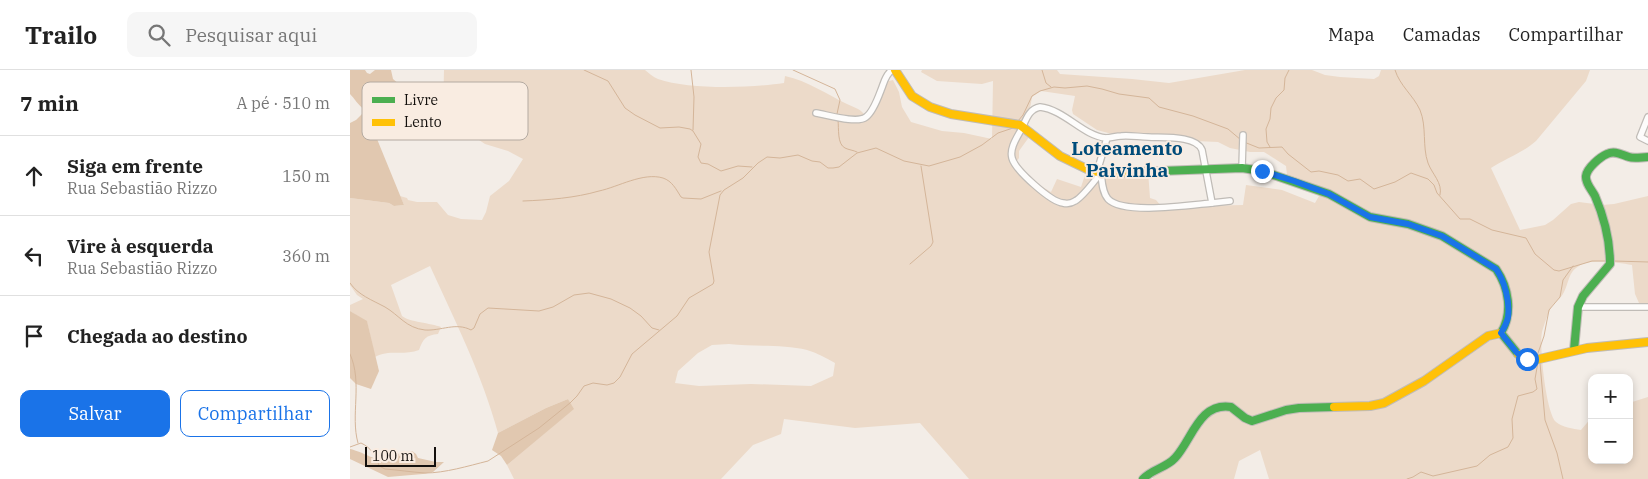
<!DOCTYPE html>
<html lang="pt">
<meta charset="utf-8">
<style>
:root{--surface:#fff;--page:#f6f6f6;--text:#222;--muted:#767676;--line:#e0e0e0;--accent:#1a73e8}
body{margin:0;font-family:"IBM Plex Serif",serif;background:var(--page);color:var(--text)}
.controls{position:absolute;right:15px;bottom:15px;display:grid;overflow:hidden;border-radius:10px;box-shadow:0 2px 8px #0003}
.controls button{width:45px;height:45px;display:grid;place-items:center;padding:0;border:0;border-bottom:1px solid var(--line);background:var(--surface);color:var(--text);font:25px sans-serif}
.scale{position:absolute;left:15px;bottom:12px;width:71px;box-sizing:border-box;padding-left:5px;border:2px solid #14100d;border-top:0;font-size:14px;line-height:18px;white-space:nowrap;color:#14100d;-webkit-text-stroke:4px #f9ece1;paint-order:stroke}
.stop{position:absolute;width:15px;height:15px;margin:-11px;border:4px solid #1a73e8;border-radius:50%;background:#fff}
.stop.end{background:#1a73e8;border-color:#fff;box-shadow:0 1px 5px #0008}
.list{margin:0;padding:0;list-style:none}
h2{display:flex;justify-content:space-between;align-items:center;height:65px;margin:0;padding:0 20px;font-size:21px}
h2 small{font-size:16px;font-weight:400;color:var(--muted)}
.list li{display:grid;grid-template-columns:32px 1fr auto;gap:15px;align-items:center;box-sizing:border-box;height:80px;padding:0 20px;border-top:1px solid var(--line)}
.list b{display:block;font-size:19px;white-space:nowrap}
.list p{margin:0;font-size:16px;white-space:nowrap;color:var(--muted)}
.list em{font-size:16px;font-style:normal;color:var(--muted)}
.actions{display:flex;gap:10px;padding:15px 20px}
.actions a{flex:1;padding:11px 0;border:1px solid var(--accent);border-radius:10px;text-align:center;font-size:18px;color:var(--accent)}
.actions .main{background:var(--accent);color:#fff}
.icon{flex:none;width:28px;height:28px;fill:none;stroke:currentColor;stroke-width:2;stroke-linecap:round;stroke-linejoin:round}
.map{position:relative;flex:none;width:1298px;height:409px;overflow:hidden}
header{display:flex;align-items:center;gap:30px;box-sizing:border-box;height:70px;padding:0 25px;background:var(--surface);border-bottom:1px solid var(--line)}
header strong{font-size:24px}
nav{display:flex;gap:28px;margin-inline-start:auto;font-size:18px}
.search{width:350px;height:45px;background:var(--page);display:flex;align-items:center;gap:12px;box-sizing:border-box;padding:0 18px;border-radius:10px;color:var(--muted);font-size:19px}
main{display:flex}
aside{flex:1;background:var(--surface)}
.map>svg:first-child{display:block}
.green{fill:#ecdac9;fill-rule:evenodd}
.forest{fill:#e1c8b0}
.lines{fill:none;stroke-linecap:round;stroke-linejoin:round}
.stream{stroke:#d4b599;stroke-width:1}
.street-casing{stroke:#c0bcb7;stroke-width:8}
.fast-casing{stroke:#c0bcb7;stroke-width:10}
.slow-casing{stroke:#c0bcb7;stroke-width:10}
.street{stroke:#fdfcfb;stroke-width:5.5}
.fast{stroke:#4caf50;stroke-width:8}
.slow{stroke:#ffc107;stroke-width:8}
.route{stroke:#1a73e8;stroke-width:6}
.labels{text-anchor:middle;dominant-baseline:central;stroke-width:4;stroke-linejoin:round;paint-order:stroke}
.district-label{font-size:19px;font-weight:bold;fill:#004c7a;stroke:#f9ece1}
.key{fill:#f9ece1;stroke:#b4aaa1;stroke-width:1}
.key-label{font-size:14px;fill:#14100d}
</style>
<header>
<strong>Trailo</strong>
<div class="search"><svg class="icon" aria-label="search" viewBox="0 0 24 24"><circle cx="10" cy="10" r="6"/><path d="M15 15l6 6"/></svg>Pesquisar aqui</div>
<nav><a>Mapa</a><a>Camadas</a><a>Compartilhar</a></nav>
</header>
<main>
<aside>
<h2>7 min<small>A pé · 510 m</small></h2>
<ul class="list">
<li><svg class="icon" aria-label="ahead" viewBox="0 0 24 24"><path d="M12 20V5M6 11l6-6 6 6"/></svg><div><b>Siga em frente</b><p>Rua Sebastião Rizzo</p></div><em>150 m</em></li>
<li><svg class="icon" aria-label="left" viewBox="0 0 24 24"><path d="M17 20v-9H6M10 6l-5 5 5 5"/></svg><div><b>Vire à esquerda</b><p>Rua Sebastião Rizzo</p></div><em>360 m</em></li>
<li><svg class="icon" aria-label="arrive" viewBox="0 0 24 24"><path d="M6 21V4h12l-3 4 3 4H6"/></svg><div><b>Chegada ao destino</b></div></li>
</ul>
<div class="actions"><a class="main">Salvar</a><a>Compartilhar</a></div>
</aside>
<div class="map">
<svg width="1298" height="409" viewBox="0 0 1298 409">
<rect width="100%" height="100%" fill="#f3ede7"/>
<path class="green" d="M94,0H295C299,3 303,7 308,9C339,20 401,18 434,13L435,6C458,11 476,24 497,34C503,37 509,38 514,44H519L535,12L543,10L549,22L552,37L561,52L592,61L614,63L642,69L643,11L632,14L587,11L571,2L572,0H707L710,4L782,9L819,13L895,0H962L975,5L990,7L1024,9L1029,6L1031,0H1240L1236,11L1186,71C1174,82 1155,89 1141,98L1170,160L1195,155L1203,150L1221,134L1229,132L1252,135L1264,134L1298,126V234L1289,233L1285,224L1282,195C1268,193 1241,188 1229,196C1218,202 1219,213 1214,222C1211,229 1203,232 1200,240C1197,246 1194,255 1192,262C1189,276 1196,343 1206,352C1212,357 1223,359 1231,360L1242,347V390H1279V333L1298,327V409H919L910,380L889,391L884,409H803L801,402L791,409H619L570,353L505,358L434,349L431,364L403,375L371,409H164L157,395L223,339L218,329L196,338L148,363C132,304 105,251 80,196L41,215L52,246C59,252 81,253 91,257L88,264C76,265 73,269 69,280C54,286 38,279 25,287L17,252L0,241V235L13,229L7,225L0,215V128L39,133L44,136L54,135L50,126L57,128L58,130L67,132H87L98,145L111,149L132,150L136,142L140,126L159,111L173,89L158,81L135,74L129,70L118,58L99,50L93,43ZM691,21L725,26L722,40L723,44L747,60L777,68L868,72L880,78L900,82H914L936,96L937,105L973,119L965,133L932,120L896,115L893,135L812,137L806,130L800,128L798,101L737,99L731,117L707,109L701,122L679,109L664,95L669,88V81L682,63L674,54L679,44L682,27ZM379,274C404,277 433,274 457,280C467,283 476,288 485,293L483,306L461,316L401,314L349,316L325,313L328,301L348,283L362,275Z"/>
<g class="forest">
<path d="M0,0H15L17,3L20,4L25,0H41L43,9L50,15L55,16V43L64,61L59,64H55L52,60L54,51L49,44L47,37C36,35 25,44 14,39C9,36 4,28 0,24Z"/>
<path d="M12,44L18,47L54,135L44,136L39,133L0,128V53L6,50Z"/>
<path d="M0,241L17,251L29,301L21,319L6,314L0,308Z"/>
<path d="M218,329L224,339L157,395L151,386L142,380L148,363L196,338Z"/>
<path d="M0,379C7,380 27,390 36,393L47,384L62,381L66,384L68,388L86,392H94L83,402L73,404L38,407L0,389Z"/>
</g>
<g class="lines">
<g class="stream">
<path d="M234,0L258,11L275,38L285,45L310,58L329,57L340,59L343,61L351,74L348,87L351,93L358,94L371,101L388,96L402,97"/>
<path d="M341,0L344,27L343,60"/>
<path d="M443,0L485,19L490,30L487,44"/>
<path d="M692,0L696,13L701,17"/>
<path d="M1045,0C1050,16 1063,25 1070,40C1077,57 1072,76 1078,93C1082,104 1093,113 1090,125"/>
<path d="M488,50C489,59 487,74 495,78C499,80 503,80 507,82"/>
<path d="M668,51L673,45L682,26L690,21L704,17L715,18L737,16L752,19L769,24L799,28L809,37L843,46L878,59L891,70"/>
<path d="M894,72L909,78L932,77L938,84L961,102L969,101L988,105L998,111L1010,109L1024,119L1045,112L1061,103L1078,109L1084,115L1087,123L1110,149H1120L1142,160L1176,168L1185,184L1204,200L1209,201L1242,191H1257"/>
<path d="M920,77L917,72L916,59L920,49L921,38L926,28L934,20L935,8L939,0"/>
<path d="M173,131C198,130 225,128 249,121C268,117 293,102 313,108C322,111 326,119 331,127L333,128L351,129L371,121"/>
<path d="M1264,191L1298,192"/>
<path d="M560,194L581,176L583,172L571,96"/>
<path d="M0,213C8,225 22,230 35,237C49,245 56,258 75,260C91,261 106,252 121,260L124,258L130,244L138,238L189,241L203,237L224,225L239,223L261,229L280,238L291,246L302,258L309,260"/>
<path d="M0,284C13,313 0,345 8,373"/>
<path d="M1187,286L1194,266L1199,240L1210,227L1213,210L1223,196"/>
<path d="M1190,293L1195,350L1207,383L1213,409"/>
<path d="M0,377L11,373C20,377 27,386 29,396L35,399C48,400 61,402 75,403C95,403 118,396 138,391L189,358L220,333L227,326L234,316L243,313L257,315L264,313L270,307L282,284L327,246L339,228L363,214L364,211L359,182L370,125L374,120L393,108L408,93L417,87L430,88L448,85L462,91L470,92L478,98H483L489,97L507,83L526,78L554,91L579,96L610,87L632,75L648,63L663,58"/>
<path d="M1057,409L1063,407L1071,402L1083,406L1127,396L1140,385L1158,377L1163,368L1162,349L1168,326L1183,322L1187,319L1185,309L1188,292"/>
</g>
<defs>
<g id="street">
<path d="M690,37C715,40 733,66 756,68C761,68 766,66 771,66C780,65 789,67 798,67C812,68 846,65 852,80L862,133C840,135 773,145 758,129C752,122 752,111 751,103C744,111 734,126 725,131C722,133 717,134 713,133C701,132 665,100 662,88C659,77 669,65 673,56C677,47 680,39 690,37Z"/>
<path d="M466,43C478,45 507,54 516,47C523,42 528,28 531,20C534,13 535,5 542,0"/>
<path d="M1298,47L1290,67L1298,71"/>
<path d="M892,98L893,65"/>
<path d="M747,102L757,68"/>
<path d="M862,133L880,131"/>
<path d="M1228,237H1298"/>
</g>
<g id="fast">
<path d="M783,102L892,98L912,101L979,124L1020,147L1058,154L1092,166L1146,199C1159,218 1163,243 1151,263L1168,284"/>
<path d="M1224,280L1228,237L1233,226L1260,194C1260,172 1254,147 1245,126C1242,120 1235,113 1236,106C1237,98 1250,87 1257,84C1265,80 1272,85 1279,87C1284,89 1292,87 1298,87"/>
<path d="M793,409C802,399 816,398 825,388C842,370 849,332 881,337L895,348L902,351L936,340L949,338L984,337"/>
</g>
<g id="slow">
<path d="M545,0L562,26L580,37L601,44L670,55L710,86L741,101L759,103L783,102"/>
<path d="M1168,284L1175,288L1185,290L1237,278L1298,272"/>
<path d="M984,337L1020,336L1034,333L1074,311L1138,266L1151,263"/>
</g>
</defs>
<use href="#street" class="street-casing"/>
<use href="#fast" class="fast-casing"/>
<use href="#slow" class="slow-casing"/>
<use href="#street" class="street"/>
<use href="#fast" class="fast"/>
<use href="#slow" class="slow"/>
</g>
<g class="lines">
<path class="route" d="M912,101L944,111L979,124L1020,147L1058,154L1092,166L1146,199C1155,211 1160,233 1158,247C1157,253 1154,258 1151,263L1167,283L1177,289"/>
</g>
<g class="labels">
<g class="district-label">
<text x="777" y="78">Loteamento<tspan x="777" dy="22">Paivinha</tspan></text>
</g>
</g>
<rect x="12" y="12" width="166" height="58" rx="8" class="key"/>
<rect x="22" y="27" width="23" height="6" fill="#4caf50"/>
<rect x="22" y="49" width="23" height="7" fill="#ffc107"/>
<g class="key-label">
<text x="54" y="35">Livre</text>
<text x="54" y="57">Lento</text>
</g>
</svg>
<div class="controls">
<button>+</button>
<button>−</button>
</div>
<div class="scale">100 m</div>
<div class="stop" style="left:1177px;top:289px"></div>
<div class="stop end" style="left:912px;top:101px"></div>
</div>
</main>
